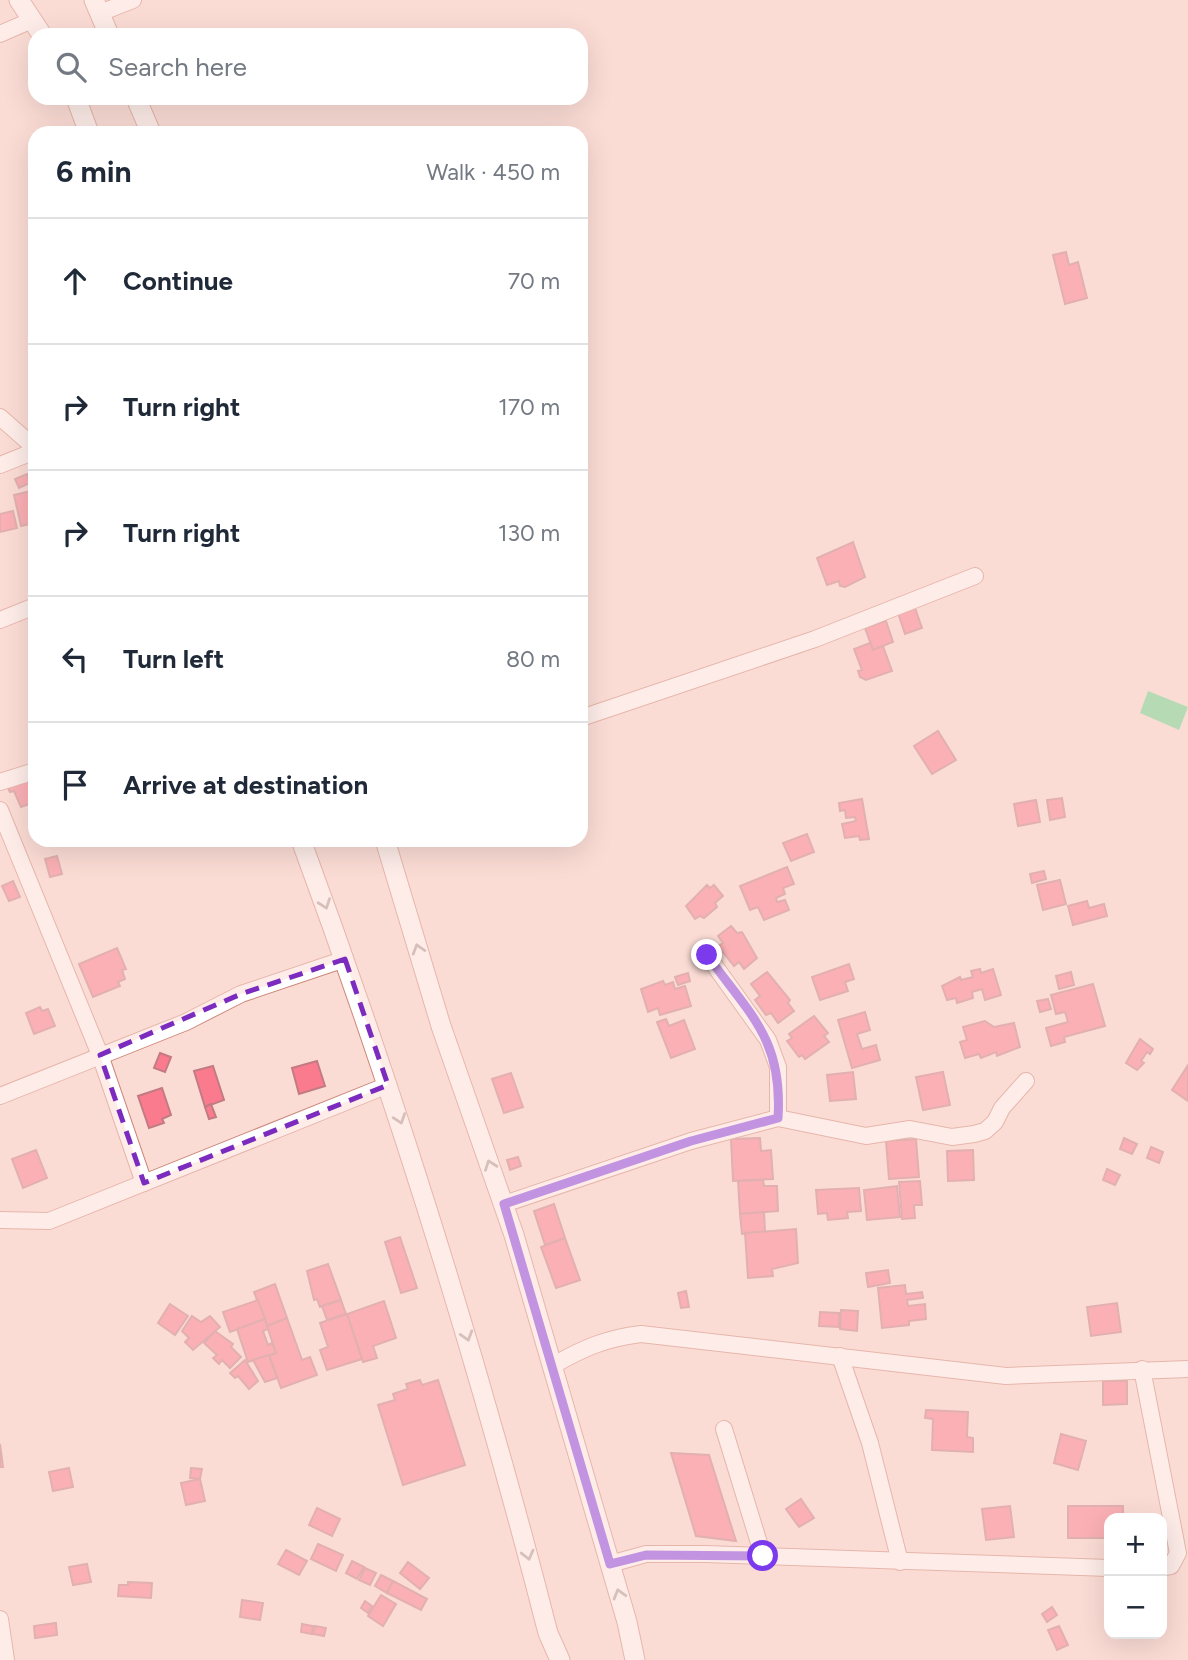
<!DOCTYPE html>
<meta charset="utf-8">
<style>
:root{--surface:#fff;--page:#f6f6f7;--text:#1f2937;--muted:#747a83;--line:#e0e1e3}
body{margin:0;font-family:Figtree,sans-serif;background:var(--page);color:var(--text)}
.controls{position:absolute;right:21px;bottom:21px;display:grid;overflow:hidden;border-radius:14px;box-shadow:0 7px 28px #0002}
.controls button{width:63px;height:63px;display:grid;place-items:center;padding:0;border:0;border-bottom:2px solid var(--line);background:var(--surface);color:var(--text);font:35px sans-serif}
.stop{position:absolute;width:21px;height:21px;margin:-16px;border:5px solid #7c3aed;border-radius:50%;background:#fff}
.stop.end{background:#7c3aed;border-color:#fff;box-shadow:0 2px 7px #0008}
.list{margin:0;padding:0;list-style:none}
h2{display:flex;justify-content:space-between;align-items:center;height:91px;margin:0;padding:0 28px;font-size:30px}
h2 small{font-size:23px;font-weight:400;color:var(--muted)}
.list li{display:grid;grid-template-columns:46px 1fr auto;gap:21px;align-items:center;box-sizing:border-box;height:126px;padding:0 28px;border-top:2px solid var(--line)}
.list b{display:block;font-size:26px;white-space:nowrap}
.list em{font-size:23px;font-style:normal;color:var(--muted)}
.icon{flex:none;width:38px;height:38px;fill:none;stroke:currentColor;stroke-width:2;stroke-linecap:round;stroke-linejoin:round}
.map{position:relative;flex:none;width:1188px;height:1660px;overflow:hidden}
.search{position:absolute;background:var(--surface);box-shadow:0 7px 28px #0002;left:28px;top:28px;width:560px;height:77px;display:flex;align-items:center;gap:18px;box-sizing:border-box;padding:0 24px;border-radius:21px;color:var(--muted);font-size:26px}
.panel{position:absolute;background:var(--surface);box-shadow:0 7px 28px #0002;left:28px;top:126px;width:560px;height:721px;border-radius:21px}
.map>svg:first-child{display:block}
.water{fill:#62da8c}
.building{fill:#f97b8d;stroke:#c37b83;stroke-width:2}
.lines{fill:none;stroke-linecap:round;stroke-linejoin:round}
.minor-casing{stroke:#cd8778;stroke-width:18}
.tertiary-casing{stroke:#cd8778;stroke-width:21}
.minor{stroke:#fff;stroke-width:16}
.tertiary{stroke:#fff;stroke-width:19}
.oneway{stroke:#aa9d9a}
.route{stroke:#7c3aed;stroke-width:9}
.marked{fill:none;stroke:#7b2cbf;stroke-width:5;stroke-dasharray:14 9;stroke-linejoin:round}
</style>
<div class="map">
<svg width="1188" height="1660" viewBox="0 0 1188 1660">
<rect width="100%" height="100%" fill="#fbdcd5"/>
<path class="water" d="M1148,691L1188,707L1179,730L1140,713Z"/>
<g class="building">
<path d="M1066,252L1069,265L1078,262L1087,298L1065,304L1053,255Z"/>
<path d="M27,474L30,483L19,488L15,479Z"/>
<path d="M31,491L35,523L21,526L14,495Z"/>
<path d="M13,511L17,528L0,532V514Z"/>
<path d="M853,542L865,577L845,587L840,586L839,581L827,585L817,558Z"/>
<path d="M915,608L922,628L905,634L898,613Z"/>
<path d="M886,621L893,642L873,650L865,628Z"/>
<path d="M870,643L873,650L883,646L892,671L866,680L860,677L858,671L862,670L854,649Z"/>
<path d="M938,731L956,760L932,774L914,746Z"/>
<path d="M35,773V802L21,807L14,791L10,792L6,784Z"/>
<path d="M1062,798L1065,817L1050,820L1047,800Z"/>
<path d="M862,799L869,839L860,840L859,836L845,838L842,824L856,821L855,817L846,818L845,810L840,811L839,803Z"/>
<path d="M1036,800L1040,822L1018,826L1014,804Z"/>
<path d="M807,834L814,852L791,861L783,843Z"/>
<path d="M57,856L62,874L50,877L45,859Z"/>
<path d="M787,867L794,884L783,888L785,894L776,898L777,902L785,900L789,910L764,920L758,907L750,910L740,886Z"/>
<path d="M1044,871L1046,879L1032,883L1030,874Z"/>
<path d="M1060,880L1066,904L1043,910L1037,885Z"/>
<path d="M13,881L20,897L9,901L2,886Z"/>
<path d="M707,885L710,888L714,885L723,896L715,903L717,907L704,918L700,916L695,919L686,906Z"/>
<path d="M1087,901L1089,908L1104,904L1107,916L1073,925L1068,906Z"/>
<path d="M731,926L737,933L742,932L757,958L744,969L739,962L734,966L718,946L723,943L718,936Z"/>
<path d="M117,948L126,969L122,970L125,979L118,982L120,986L93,997L79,964Z"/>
<path d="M849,964L854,979L845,982L848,991L820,1000L812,977Z"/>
<path d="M980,969L981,973L993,969L1001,995L985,1000L982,989L972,992L973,998L957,1003L956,998L947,1000L942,986L960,977L961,980L973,977L971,971Z"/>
<path d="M767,972L790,1000L788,1003L794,1011L778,1023L771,1013L766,1015L755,1000L760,996L751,984Z"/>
<path d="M1071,972L1074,985L1059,989L1056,976Z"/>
<path d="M688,973L690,981L678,985L675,977Z"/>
<path d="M663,981L665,985L673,982L675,989L685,986L691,1006L660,1015L658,1008L648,1012L641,989Z"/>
<path d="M1093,984L1105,1026L1064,1037L1065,1042L1051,1046L1046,1028L1068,1022L1065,1012L1056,1014L1051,995Z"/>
<path d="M1048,999L1051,1009L1040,1012L1037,1001Z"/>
<path d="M40,1007L42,1011L48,1009L55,1026L34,1034L26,1013Z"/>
<path d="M865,1012L870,1030L857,1034L862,1049L876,1045L880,1060L852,1068L838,1020Z"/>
<path d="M814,1016L828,1033L824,1036L829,1042L805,1059L802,1055L799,1057L787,1041L792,1038L789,1034Z"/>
<path d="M666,1019L669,1026L684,1020L695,1049L671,1058L657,1022Z"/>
<path d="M985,1021L994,1027L1014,1023L1020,1047L997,1056L996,1052L981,1058L979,1054L965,1058L960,1042L967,1040L963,1027Z"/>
<path d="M1140,1039L1153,1049L1150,1054L1147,1052L1141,1061L1144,1063L1137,1070L1126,1063Z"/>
<path d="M160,1053L171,1057L165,1072L154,1068Z"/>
<path d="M317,1061L325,1086L299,1094L292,1068Z"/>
<path d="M1188,1065V1101L1172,1090Z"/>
<path d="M213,1066L224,1100L205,1107L194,1071Z"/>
<path d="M853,1072L856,1099L830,1101L827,1075Z"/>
<path d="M943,1072L950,1105L923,1110L916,1077Z"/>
<path d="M511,1073L523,1107L504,1113L492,1079Z"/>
<path d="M162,1088L171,1115L162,1119L164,1123L149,1128L138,1096Z"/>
<path d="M211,1104L216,1117L209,1119L205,1107Z"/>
<path d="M760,1138L761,1151L771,1150L773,1179L733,1181L731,1139Z"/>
<path d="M1124,1138L1137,1144L1132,1154L1120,1149Z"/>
<path d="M916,1139L919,1177L889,1179L886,1141Z"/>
<path d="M1151,1147L1163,1152L1159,1163L1147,1158Z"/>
<path d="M36,1150L47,1178L23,1188L12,1159Z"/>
<path d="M973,1150L974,1180L948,1181L947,1151Z"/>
<path d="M518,1157L521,1166L510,1170L507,1160Z"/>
<path d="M1107,1169L1120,1175L1115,1185L1103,1180Z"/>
<path d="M763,1180L764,1186H777L778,1211L740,1214L738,1181Z"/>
<path d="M920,1181L922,1205H914L915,1218L902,1219L899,1182Z"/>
<path d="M897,1186L900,1217L867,1220L864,1190Z"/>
<path d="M859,1188L861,1211L847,1212L848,1218L828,1220L827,1213L818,1214L816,1190Z"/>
<path d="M554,1204L565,1238L545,1245L534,1211Z"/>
<path d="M764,1212L765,1232L742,1234L740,1214Z"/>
<path d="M796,1229L798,1263L772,1269L773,1276L748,1278L745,1233Z"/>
<path d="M400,1237L417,1288L401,1293L385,1242Z"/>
<path d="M565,1238L580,1280L556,1288L541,1247Z"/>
<path d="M328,1264L341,1300L320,1307L317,1299L314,1300L307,1271Z"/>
<path d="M888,1270L890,1283L868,1287L866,1273Z"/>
<path d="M275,1284L287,1318L267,1326L254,1292Z"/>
<path d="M905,1285L906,1294L922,1292L923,1298L907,1300L908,1306L925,1304L926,1319L909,1321V1325L882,1328L878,1288Z"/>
<path d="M686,1291L689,1307L681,1308L678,1293Z"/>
<path d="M258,1300L265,1319L230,1332L223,1312Z"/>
<path d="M341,1300L346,1314L327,1320L322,1306Z"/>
<path d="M384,1301L396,1338L373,1346L377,1358L363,1362L347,1314Z"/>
<path d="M1117,1303L1121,1332L1091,1336L1087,1307Z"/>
<path d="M170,1304L188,1316L175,1335L158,1323Z"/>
<path d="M841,1310L858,1311L857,1331L840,1329Z"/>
<path d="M820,1312L839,1313V1327L819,1326Z"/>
<path d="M347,1314L362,1359L327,1370L320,1350L328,1347L320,1323Z"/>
<path d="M192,1316L201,1322L210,1316L220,1327L193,1350L185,1342L189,1338L182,1331Z"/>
<path d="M287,1318L302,1360L310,1357L317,1375L281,1388L269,1355L276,1353L267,1326Z"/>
<path d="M265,1319L268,1329L263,1331L268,1345L272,1343L276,1353L248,1362L237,1329Z"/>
<path d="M215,1331L233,1344L231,1347L241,1357L230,1368L222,1360L219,1364L213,1358L217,1355L204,1343Z"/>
<path d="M269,1355L277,1378L265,1382L253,1360Z"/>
<path d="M245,1360L258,1381L249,1389L238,1376L235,1378L230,1373Z"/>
<path d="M420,1380L422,1385L438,1380L465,1465L403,1485L378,1405L395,1400L393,1394L408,1389L406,1384Z"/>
<path d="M1103,1381H1127V1404L1103,1405Z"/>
<path d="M926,1410L968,1412L967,1437L973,1438V1452L932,1450L933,1419L925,1418Z"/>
<path d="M1061,1434L1086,1441L1078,1470L1054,1463Z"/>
<path d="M0,1444L3,1467H0Z"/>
<path d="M671,1453L709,1455L736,1541L696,1536Z"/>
<path d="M69,1468L73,1487L53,1491L49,1472Z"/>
<path d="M191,1468L202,1469L200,1479L190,1478Z"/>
<path d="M200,1479L205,1501L186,1505L181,1483Z"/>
<path d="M801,1499L814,1518L799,1527L786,1509Z"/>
<path d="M1010,1506L1014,1537L986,1540L982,1509Z"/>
<path d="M1068,1506H1123V1518H1109V1538H1068Z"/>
<path d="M317,1508L340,1519L332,1536L309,1525Z"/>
<path d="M318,1544L343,1555L336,1571L311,1559Z"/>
<path d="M286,1550L307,1561L299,1575L278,1564Z"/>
<path d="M352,1561L364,1567L357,1579L346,1573Z"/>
<path d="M408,1562L429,1578L420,1589L400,1573Z"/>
<path d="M87,1564L91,1582L73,1585L69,1567Z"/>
<path d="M365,1568L376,1573L370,1585L359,1580Z"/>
<path d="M381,1575L393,1581L387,1593L375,1586Z"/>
<path d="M393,1581L427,1599L421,1610L387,1593Z"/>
<path d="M128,1582L152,1583L151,1598L118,1596L119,1585H128Z"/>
<path d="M381,1595L396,1604L383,1626L368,1616Z"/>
<path d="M242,1600L263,1603L260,1620L240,1617Z"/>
<path d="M365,1601L372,1606L368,1613L361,1608Z"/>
<path d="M1052,1607L1057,1615L1047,1622L1042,1614Z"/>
<path d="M56,1623L57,1635L35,1638L34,1626Z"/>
<path d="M302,1624L313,1626L312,1634L301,1632Z"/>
<path d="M315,1626L326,1628L324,1636L313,1634Z"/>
<path d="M1059,1626L1068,1645L1057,1650L1048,1630Z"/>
</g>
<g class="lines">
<defs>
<g id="minor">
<path d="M100,13L133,0"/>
<path d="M0,34L32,20"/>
<path d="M0,417L35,448"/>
<path d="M0,465L35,451"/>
<path d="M0,620L35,606"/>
<path d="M581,718L815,639L975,576"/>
<path d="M0,782L35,771"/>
<path d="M0,810L100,1055L144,1183"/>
<path d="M707,955L768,1040L778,1067V1118"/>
<path d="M0,1096L186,1022L241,994L345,959"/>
<path d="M504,1204L691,1141L778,1118L866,1136L910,1129L952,1137L974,1134L985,1131L995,1122L1002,1108L1026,1081"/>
<path d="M0,1220L49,1221L388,1085"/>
<path d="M840,1356L870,1443L900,1562"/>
<path d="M554,1365C583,1348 607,1338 641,1334L1006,1376L1188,1369"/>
<path d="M1142,1369L1178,1553L1171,1566L1162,1568"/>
<path d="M724,1429L763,1556"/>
<path d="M610,1564L646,1554H705L1109,1568"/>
<path d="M0,1619L6,1660"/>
</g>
<g id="tertiary">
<path d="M19,0L42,35"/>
<path d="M94,0L109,35"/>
<path d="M76,98L89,133"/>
<path d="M136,98L151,133"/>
<path d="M301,840C397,1100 479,1364 548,1633L560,1660"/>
<path d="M385,840L441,1026L514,1235L627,1622L635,1660"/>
</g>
</defs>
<use href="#minor" class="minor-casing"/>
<use href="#tertiary" class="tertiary-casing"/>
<use href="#minor" class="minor"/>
<use href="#tertiary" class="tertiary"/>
</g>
<defs><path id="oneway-chevron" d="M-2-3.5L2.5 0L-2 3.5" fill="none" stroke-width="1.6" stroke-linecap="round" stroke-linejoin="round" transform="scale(1.75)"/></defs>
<g class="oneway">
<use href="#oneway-chevron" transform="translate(325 904) rotate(70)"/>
<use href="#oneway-chevron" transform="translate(418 949) rotate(-107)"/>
<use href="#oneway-chevron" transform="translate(400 1119) rotate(71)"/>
<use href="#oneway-chevron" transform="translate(490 1165) rotate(-110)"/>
<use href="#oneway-chevron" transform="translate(467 1336) rotate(73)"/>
<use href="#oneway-chevron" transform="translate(528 1555) rotate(76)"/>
<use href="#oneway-chevron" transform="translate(619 1594) rotate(-106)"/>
</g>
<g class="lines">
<path class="route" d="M707,955C750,1015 783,1039 778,1118L691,1141L504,1204L610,1564L646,1555L763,1556"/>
</g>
<path d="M0 0H1188V1660H0ZM345,959L388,1085L144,1183L100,1055L241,994Z" fill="#fbdcd5" fill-opacity=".55" fill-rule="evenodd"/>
<path class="marked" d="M345,959L388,1085L144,1183L100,1055L241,994Z"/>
</svg>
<div class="controls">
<button>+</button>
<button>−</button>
</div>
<div class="stop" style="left:763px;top:1556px"></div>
<div class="stop end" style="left:707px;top:955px"></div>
<div class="search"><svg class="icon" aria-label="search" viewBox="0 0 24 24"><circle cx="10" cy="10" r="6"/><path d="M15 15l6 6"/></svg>Search here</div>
<section class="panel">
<h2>6 min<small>Walk · 450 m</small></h2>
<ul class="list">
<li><svg class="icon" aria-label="ahead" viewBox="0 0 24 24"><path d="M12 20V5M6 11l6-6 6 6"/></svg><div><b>Continue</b></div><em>70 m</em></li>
<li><svg class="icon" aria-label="right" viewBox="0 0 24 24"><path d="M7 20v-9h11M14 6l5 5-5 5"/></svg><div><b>Turn right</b></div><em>170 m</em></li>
<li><svg class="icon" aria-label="right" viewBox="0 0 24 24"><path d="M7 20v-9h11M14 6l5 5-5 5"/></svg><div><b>Turn right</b></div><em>130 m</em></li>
<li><svg class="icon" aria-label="left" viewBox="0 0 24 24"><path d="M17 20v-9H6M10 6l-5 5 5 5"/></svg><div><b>Turn left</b></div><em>80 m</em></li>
<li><svg class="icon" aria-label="arrive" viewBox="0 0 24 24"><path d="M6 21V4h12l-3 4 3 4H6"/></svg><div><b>Arrive at destination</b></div></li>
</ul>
</section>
</div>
